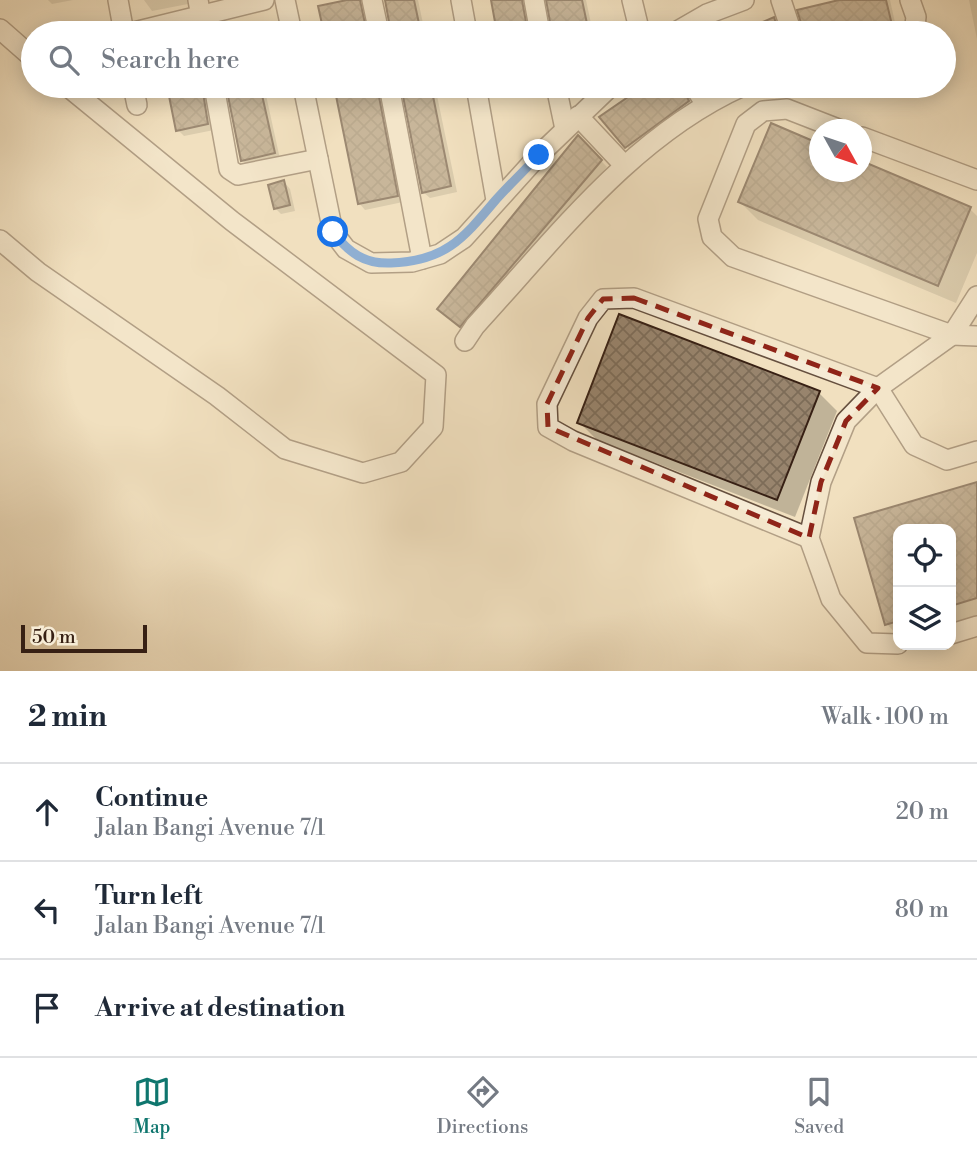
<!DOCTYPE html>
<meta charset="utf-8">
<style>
:root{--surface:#fff;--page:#f2f2f3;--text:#1f2937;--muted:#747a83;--line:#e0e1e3;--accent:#0f766e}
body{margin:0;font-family:"Libre Bodoni",serif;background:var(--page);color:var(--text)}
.controls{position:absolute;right:21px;bottom:21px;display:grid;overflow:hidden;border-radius:14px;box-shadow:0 4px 18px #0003}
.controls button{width:63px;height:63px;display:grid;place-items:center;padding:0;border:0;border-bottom:2px solid var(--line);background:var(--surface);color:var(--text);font:35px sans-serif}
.compass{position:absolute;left:809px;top:119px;width:63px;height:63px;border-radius:50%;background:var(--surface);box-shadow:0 4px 18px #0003;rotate:130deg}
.scale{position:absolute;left:21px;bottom:18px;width:126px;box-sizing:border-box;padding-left:7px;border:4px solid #372014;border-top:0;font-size:19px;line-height:24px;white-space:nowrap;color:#372014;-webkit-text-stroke:5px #f6ebd5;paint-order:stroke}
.stop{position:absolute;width:21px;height:21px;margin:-16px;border:5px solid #1a73e8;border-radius:50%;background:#fff}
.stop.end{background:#1a73e8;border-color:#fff;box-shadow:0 2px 7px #0008}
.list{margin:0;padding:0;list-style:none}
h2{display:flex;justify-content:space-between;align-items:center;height:91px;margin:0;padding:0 28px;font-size:30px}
h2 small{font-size:23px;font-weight:400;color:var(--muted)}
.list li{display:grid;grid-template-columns:46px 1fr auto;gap:21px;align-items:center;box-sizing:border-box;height:98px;padding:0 28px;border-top:2px solid var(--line)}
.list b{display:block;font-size:26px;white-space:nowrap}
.list p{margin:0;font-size:23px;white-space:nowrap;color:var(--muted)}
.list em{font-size:23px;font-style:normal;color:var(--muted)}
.icon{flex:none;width:38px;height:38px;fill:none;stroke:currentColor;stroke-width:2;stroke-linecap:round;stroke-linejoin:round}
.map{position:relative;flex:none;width:977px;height:671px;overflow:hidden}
.search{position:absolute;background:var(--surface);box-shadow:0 4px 18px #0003;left:21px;right:21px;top:21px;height:77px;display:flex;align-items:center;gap:18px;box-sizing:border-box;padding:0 24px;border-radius:38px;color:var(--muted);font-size:26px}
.sheet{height:385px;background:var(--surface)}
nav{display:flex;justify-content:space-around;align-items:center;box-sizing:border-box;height:98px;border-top:2px solid var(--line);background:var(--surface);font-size:19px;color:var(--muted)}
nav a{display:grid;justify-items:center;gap:4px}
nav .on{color:var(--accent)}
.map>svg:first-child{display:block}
.shadow{fill:#0003}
.building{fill:url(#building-cross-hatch);stroke:#372014;stroke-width:2}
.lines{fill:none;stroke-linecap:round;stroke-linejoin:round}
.minor-casing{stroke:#66503f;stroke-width:22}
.minor{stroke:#f6ebd5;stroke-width:19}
.route{stroke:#1a73e8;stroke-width:9}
.marked{fill:none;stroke:#8f2418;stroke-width:5;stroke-dasharray:14 9;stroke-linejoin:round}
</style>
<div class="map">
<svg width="977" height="671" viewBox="0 0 977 671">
<defs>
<pattern id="building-cross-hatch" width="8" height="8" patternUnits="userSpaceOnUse" patternTransform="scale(1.75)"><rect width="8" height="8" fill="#98846d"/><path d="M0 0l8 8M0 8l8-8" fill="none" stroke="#7d6c58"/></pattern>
</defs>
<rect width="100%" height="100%" fill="#f1e0bf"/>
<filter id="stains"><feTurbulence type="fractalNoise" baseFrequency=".00286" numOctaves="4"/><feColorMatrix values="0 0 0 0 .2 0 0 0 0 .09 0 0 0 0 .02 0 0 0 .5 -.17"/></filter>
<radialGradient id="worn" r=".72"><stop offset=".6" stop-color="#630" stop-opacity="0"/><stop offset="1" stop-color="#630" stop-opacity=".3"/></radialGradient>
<g class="shadow">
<path d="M48,0H73L52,4Z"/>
<path d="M144,0H187L188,4L152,11Z"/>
<path d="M386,0H418L425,33H392Z"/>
<path d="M493,0H531L532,33H499Z"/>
<path d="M547,0H586L593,33H553Z"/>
<path d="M847,0H890L896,27L869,33H805L799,11Z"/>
<path d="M969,0H977V39Z"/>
<path d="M360,1L366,7L371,33H325L320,8Z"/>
<path d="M773,19L783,33H742Z"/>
<path d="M245,22L253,33H217V28Z"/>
<path d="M169,86H210L214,130L184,136L178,130Z"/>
<path d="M228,86H264L280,159L248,166L242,160Z"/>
<path d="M336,86H386L403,202L365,210L359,203Z"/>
<path d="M403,86H435L457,192L430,198L423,192Z"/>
<path d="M647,86H692L687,95L694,108L633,153L601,118Z"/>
<path d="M710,86H738L718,94Z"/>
<path d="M578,137L607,167L467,332L446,315Z"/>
<path d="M862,163L970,209L977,216V253L956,303L758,220L740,202L820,172H862Z"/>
<path d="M284,182L290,189L295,211L281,214L275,208Z"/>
<path d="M819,393L837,411L795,517L597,440L579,422Z"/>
<path d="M977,484V621L951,629V529H898V636L887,624L857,519Z"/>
</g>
<g class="building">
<path d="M347,0H360L367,33H324L318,6Z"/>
<path d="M385,0H414L421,33H391Z"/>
<path d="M491,0H522L528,33H497Z"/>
<path d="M546,0H582L589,33H552Z"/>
<path d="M839,0H886L893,29L876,33H804L797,10Z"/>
<path d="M774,17L779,33H738Z"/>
<path d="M167,86H202L208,124L176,131Z"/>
<path d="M226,86H260L275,153L241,161Z"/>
<path d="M334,86H377L398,196L358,204Z"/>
<path d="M401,86H431L451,186L422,193Z"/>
<path d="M644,86H682L689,101L625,148L599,117Z"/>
<path d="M771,123L820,144V172H862V161L971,207L938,286L738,202Z"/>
<path d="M578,135L602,160L460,327L437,309Z"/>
<path d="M284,180L290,205L274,209L268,185Z"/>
<path d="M619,314L820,391L777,500L577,423Z"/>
<path d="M977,482V598L951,606V529H898V621L885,625L854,518Z"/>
</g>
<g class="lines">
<defs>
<g id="minor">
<path d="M118,0L124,33"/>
<path d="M198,0L204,33"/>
<path d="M285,0L292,33"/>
<path d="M372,0L379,33"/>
<path d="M461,0L467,33"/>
<path d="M534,0L540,33"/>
<path d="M632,0L640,33"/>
<path d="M781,0L792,33"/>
<path d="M910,0L916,17L914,33"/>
<path d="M0,29L33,58"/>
<path d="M130,33L264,0"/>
<path d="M674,33L707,14L744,0"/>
<path d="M133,86L137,105"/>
<path d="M214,86L229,169L238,175L318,159"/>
<path d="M303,86L333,232L346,249L371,263L412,262L440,254L464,238L539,155L611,86"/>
<path d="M389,86L422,259"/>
<path d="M476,86L496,200"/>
<path d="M556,86L565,129"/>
<path d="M694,86L705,103"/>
<path d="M578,116L624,165"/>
<path d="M841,130L787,109L763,111L746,124L708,219L712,237L733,257L952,335L977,336"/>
<path d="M862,137L977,180"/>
<path d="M0,240L38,272L217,396L285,449L363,473L401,462L433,427L436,375L232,221L67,86"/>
<path d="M465,341L475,326C556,238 632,136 743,86"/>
<path d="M809,538L573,441L548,427L547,404L588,318L603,299L634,298L878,388L914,445L947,460L977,451"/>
<path d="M951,634L977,626"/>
<path d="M898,644L867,643L831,599L809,538L821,482L846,421L878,388L952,335L977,296"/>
</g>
</defs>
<use href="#minor" class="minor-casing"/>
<use href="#minor" class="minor"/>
</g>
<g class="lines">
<path class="route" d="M333,232C349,253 364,264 391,263C444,261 462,240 494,202C508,186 524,171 539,155"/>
</g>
<path d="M0 0H977V671H0ZM634,298L878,388L846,421L821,482L809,538L548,427L547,404L588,318L603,299Z" fill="#f1e0bf" fill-opacity=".55" fill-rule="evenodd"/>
<path class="marked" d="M634,298L878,388L846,421L821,482L809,538L548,427L547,404L588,318L603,299Z"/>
<rect width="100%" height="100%" filter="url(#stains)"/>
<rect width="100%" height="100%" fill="url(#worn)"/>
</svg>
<div class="controls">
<button><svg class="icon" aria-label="locate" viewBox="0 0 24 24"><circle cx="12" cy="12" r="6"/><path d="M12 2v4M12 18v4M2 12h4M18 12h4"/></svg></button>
<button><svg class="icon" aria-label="layers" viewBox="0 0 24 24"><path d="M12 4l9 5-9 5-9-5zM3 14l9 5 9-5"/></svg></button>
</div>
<svg class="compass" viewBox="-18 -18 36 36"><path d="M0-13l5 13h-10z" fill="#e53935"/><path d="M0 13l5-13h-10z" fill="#747a83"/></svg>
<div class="scale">50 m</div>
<div class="stop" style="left:333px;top:232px"></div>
<div class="stop end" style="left:539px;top:155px"></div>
<div class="search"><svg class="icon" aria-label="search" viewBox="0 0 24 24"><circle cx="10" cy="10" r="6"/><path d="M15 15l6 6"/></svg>Search here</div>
</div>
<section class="sheet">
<h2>2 min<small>Walk · 100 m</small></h2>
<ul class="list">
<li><svg class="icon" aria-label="ahead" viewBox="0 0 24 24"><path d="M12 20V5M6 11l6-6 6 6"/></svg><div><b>Continue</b><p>Jalan Bangi Avenue 7/1</p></div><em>20 m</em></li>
<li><svg class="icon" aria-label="left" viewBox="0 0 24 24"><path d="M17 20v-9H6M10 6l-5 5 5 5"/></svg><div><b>Turn left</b><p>Jalan Bangi Avenue 7/1</p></div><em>80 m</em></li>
<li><svg class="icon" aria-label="arrive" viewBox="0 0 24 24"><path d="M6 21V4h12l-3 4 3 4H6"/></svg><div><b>Arrive at destination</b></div></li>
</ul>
</section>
<nav>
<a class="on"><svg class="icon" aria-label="map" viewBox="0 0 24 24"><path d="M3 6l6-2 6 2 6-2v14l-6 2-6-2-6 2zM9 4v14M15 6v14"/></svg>Map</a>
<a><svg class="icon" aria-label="directions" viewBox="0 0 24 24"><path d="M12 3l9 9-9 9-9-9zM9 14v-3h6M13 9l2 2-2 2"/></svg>Directions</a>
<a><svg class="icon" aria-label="saved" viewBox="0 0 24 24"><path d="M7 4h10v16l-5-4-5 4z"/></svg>Saved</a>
</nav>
